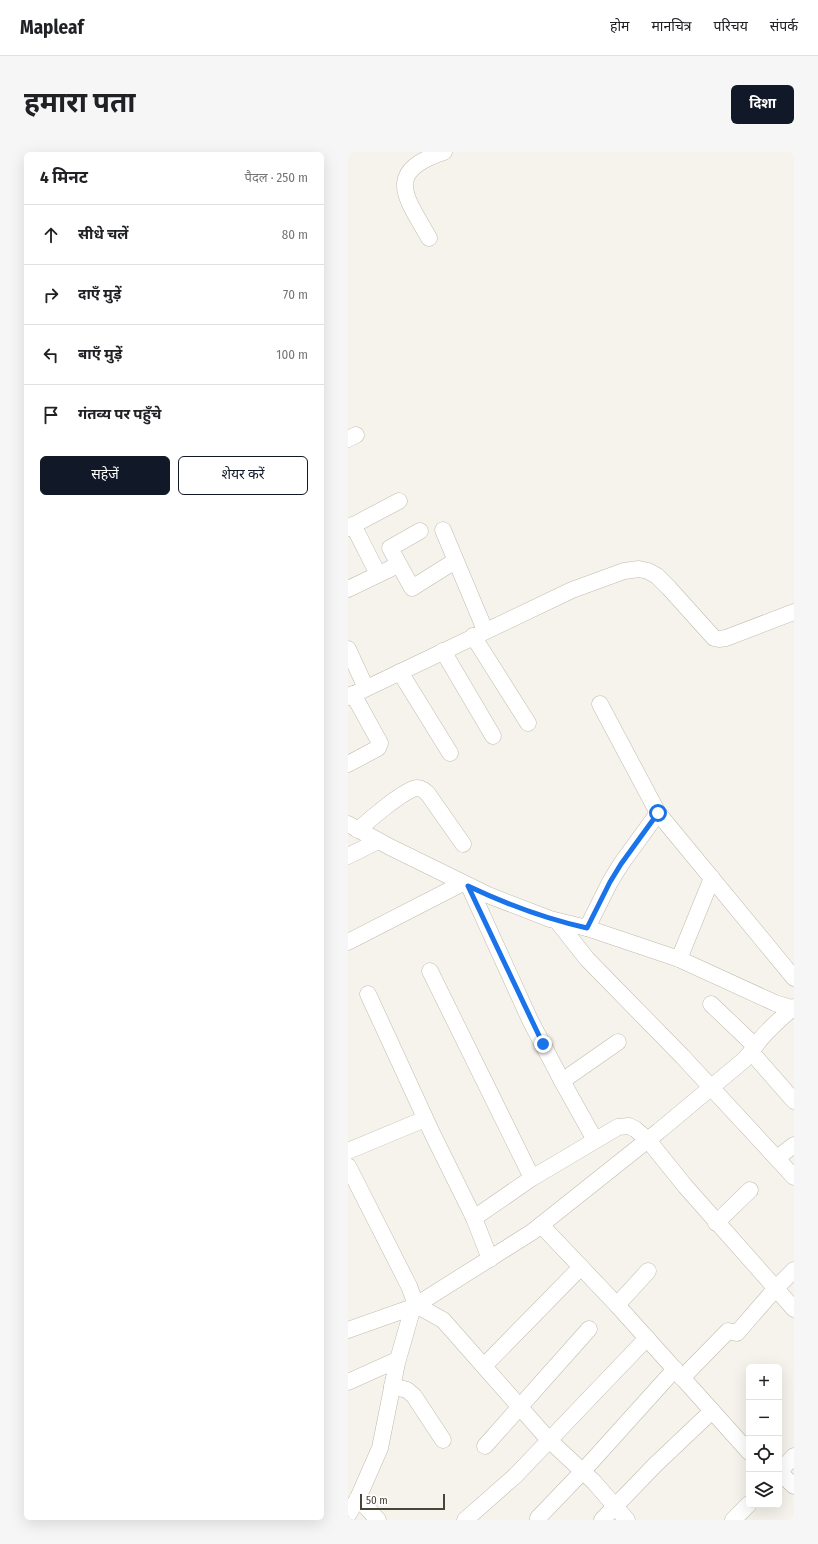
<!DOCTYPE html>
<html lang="hi">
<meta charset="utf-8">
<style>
:root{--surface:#fff;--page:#f6f6f6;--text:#202124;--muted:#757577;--line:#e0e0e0;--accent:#111827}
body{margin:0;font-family:"Fira Sans Condensed","Noto Sans Devanagari",sans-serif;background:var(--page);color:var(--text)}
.controls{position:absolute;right:12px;bottom:12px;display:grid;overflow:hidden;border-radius:6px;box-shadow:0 4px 16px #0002}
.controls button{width:36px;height:36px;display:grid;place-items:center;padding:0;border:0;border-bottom:1px solid var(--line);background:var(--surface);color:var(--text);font:20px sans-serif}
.scale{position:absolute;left:12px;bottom:10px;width:85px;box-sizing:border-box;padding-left:4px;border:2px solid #4b4439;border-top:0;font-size:11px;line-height:14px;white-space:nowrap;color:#4b4439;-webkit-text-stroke:3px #fff;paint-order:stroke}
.stop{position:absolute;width:12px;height:12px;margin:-9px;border:3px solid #1a73e8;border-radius:50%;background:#fff}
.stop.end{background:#1a73e8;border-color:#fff;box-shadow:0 1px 4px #0008}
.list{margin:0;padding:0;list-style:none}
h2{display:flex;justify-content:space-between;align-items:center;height:52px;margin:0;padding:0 16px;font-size:17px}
h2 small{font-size:13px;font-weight:400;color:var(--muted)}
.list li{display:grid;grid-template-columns:26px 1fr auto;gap:12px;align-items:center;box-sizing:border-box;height:60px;padding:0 16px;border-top:1px solid var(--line)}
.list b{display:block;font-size:15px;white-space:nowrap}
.list em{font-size:13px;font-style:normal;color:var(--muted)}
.actions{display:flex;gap:8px;padding:12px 16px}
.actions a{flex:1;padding:9px 0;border:1px solid var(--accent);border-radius:6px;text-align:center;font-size:14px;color:var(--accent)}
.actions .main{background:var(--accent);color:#fff}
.icon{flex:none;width:22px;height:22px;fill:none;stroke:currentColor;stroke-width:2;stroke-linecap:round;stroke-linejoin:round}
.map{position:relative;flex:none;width:446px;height:1368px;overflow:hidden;border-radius:6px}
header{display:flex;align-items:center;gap:24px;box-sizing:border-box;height:56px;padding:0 20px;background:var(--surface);border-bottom:1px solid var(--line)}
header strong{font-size:19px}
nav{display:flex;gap:22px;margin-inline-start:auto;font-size:14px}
.intro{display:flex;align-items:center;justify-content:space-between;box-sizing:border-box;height:96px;padding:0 24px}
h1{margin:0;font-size:28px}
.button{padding:10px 18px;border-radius:6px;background:var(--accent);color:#fff;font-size:14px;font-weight:700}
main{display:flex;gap:24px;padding:0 24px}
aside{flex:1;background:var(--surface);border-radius:6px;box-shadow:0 4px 16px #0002}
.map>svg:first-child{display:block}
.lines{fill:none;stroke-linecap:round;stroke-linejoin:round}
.minor-casing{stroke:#c2bbae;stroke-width:17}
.minor{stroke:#fff;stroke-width:16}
.route{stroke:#1a73e8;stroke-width:5}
</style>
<header>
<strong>Mapleaf</strong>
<nav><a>होम</a><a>मानचित्र</a><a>परिचय</a><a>संपर्क</a></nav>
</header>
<div class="intro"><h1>हमारा पता</h1><a class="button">दिशा</a></div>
<main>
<aside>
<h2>4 मिनट<small>पैदल · 250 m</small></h2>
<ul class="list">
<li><svg class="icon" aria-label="ahead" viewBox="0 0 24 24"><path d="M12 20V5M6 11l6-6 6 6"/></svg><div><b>सीधे चलें</b></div><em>80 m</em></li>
<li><svg class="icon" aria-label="right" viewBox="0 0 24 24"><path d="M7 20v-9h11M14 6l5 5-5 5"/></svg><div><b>दाएँ मुड़ें</b></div><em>70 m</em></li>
<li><svg class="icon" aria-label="left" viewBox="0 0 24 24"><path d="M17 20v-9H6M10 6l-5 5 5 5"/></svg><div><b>बाएँ मुड़ें</b></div><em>100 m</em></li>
<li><svg class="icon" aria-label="arrive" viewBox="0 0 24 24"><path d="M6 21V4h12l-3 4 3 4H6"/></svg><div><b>गंतव्य पर पहुँचे</b></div></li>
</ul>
<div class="actions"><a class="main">सहेजें</a><a>शेयर करें</a></div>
</aside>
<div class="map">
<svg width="446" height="1368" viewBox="0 0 446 1368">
<rect width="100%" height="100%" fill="#f6f3ec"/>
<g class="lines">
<defs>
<g id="minor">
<path d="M81,86C58,45 35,20 96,0"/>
<path d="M0,287L8,283"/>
<path d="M5,373L30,422"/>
<path d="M0,376L51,349"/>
<path d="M95,378L137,478"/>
<path d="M72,379L42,396L64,436L107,409"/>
<path d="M0,437L50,413"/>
<path d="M125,484L180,571"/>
<path d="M0,497L18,536"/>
<path d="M95,499L145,584"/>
<path d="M52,520L102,601"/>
<path d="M0,545L224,438L276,419L291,417L300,419L309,424L321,436L366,486L371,487L378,486L446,460"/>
<path d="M252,552L310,661L446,826"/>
<path d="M0,612L30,596L32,591L5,542"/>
<path d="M0,672L42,695L140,743L202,767L239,776L331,807L427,851L446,857"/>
<path d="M10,678C21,668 57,637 69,636C74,636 77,639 80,642L115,692"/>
<path d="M0,704L30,689"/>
<path d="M121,734L182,868L214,929L247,988"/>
<path d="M209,769L239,807L334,904L446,1025"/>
<path d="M239,776L262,730L273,712L310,661"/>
<path d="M0,790L115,731"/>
<path d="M331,807L364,726"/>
<path d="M82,819L184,1026"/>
<path d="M20,842L84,981L126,1066L142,1107"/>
<path d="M363,852L407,894"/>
<path d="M404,901L446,949"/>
<path d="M214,929L270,890"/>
<path d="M0,999L77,967"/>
<path d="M429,1006L446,993"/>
<path d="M0,1014L61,1134L68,1153L95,1168L201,1288L246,1330L279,1368"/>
<path d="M126,1066L184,1026L270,975L281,974L287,977L300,988L337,1034L446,1157"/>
<path d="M368,1071L402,1038"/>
<path d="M193,1073L269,1153L401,1300"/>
<path d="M269,1153L300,1119"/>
<path d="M0,1178L65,1155"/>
<path d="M136,1214L233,1115"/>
<path d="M334,1226L380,1179L389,1181L428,1136L446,1118"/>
<path d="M0,1230L49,1208"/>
<path d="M44,1234L59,1238L66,1244L95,1288"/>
<path d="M137,1294L241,1177"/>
<path d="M431,1320L446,1304"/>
<path d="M431,1320L446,1334"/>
<path d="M10,1346L30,1368"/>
<path d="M0,1363L10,1346L32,1296L49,1211L65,1155L184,1080L311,979L396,908C401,903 404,899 408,893C418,879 433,866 446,855"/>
<path d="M190,1366L235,1319L327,1217"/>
<path d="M117,1368L168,1323L299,1186"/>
<path d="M254,1368L307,1313L364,1259"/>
<path d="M385,1368L401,1352"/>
</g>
</defs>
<use href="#minor" class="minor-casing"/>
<use href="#minor" class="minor"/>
</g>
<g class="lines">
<path class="route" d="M195,892L120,734C158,752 198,767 239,776L262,730L273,712L310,661"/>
</g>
</svg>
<div class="controls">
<button>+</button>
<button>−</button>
<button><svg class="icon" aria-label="locate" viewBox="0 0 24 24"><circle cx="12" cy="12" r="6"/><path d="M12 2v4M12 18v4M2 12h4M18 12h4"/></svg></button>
<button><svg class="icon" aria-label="layers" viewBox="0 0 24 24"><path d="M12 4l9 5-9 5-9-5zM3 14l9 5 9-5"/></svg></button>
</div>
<div class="scale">50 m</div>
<div class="stop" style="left:310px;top:661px"></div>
<div class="stop end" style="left:195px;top:892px"></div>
</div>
</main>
